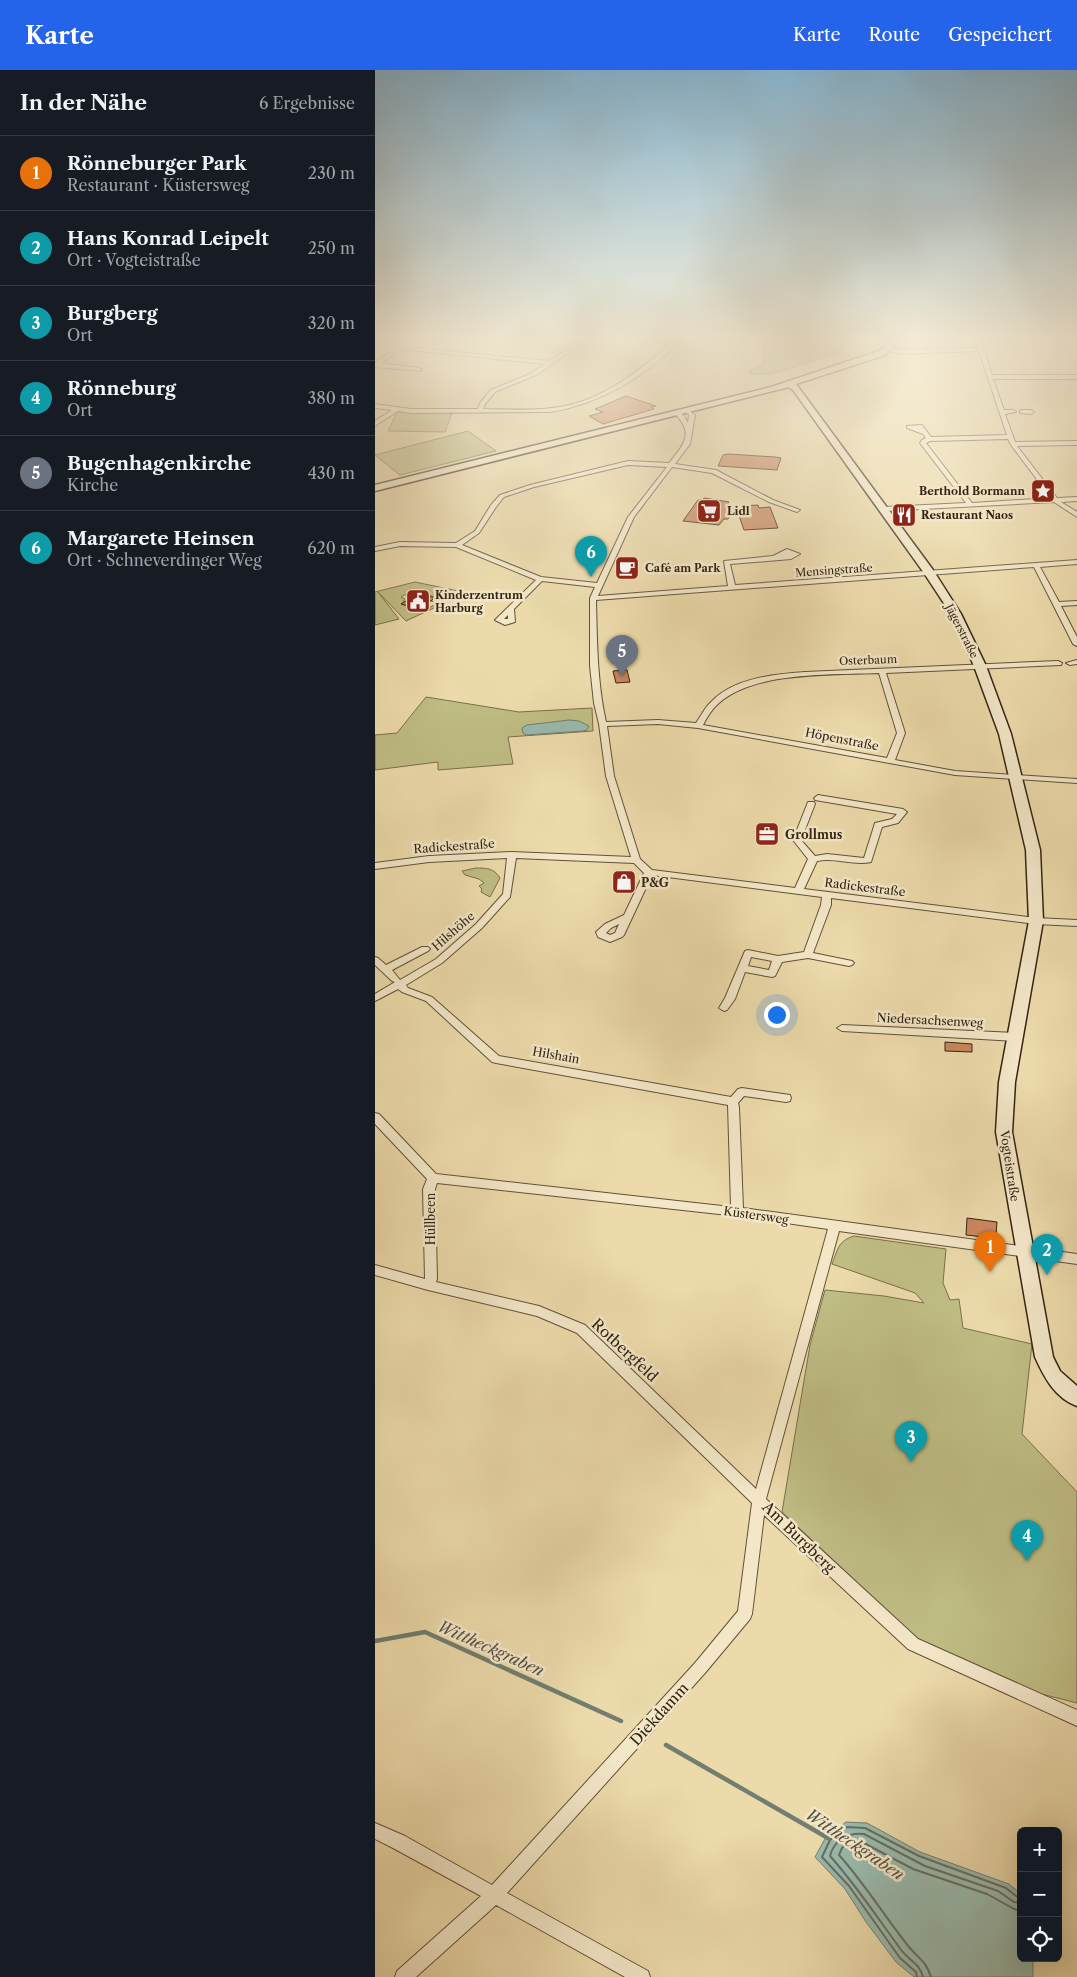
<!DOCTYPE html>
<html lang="de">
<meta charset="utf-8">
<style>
:root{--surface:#171b24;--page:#20242c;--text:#f1f3f6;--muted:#9ea1a6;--line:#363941;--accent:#2563eb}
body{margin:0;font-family:"Libre Caslon Text",serif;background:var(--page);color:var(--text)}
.controls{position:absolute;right:15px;bottom:15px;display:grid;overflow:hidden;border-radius:8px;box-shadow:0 5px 20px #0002}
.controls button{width:45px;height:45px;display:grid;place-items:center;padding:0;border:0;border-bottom:1px solid var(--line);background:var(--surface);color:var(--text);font:25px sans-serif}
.you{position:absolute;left:401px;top:944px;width:18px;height:18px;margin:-12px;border:4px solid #fff;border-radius:50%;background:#1a73e8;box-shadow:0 0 0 8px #1a73e833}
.badge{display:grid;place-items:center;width:32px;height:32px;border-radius:50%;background:var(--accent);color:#fff;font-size:16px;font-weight:700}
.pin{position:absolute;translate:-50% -41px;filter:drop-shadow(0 1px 2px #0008)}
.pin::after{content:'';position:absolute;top:26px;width:18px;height:15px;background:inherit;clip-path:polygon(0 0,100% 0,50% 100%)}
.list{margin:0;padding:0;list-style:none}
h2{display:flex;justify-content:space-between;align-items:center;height:65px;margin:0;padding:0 20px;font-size:21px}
h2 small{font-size:16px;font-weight:400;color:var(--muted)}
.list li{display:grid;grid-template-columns:32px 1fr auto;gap:15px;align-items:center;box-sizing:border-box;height:75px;padding:0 20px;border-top:1px solid var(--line)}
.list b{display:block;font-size:19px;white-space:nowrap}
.list p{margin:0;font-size:16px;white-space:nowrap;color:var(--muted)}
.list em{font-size:16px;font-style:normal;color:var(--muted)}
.icon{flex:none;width:28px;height:28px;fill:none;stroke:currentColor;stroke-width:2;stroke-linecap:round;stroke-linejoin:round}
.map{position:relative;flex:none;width:702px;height:1907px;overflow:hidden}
header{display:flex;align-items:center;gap:30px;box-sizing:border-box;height:70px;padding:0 25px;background:var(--accent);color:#fff}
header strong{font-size:24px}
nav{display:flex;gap:28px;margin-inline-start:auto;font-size:18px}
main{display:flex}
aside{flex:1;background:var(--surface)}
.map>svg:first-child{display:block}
.green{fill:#bfbd84;stroke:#7a704b;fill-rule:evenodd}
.water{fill:#99baae;stroke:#717e70}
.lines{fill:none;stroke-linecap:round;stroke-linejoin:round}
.shore{stroke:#676e60;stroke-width:2}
.stream{stroke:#717e70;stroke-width:4.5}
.building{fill:#ca875f;stroke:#352312}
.street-casing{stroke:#635138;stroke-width:2}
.secondary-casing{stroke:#352312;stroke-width:3}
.street{fill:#f3e7c8;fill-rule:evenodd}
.secondary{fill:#f3e7c8;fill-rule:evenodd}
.labels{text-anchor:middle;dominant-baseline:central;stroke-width:5;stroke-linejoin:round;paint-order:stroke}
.far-poi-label{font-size:11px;font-weight:bold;fill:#352312;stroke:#f3e7c8;text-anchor:start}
.far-street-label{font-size:11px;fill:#352312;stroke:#f3e7c8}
.street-label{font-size:12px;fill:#352312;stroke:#f3e7c8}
.poi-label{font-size:12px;font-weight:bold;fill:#352312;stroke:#f3e7c8;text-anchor:start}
.near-street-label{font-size:15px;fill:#352312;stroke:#f3e7c8}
.near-water-label{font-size:16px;font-style:italic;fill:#535041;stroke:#f3e7c8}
</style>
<header>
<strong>Karte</strong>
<nav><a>Karte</a><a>Route</a><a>Gespeichert</a></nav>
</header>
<main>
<aside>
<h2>In der Nähe<small>6 Ergebnisse</small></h2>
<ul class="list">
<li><span class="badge" style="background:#e8710a">1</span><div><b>Rönneburger Park</b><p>Restaurant · Küstersweg</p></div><em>230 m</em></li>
<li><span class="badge" style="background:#0f9aa8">2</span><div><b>Hans Konrad Leipelt</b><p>Ort · Vogteistraße</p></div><em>250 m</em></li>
<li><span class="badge" style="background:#0f9aa8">3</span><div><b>Burgberg</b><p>Ort</p></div><em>320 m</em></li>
<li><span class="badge" style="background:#0f9aa8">4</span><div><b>Rönneburg</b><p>Ort</p></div><em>380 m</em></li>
<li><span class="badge" style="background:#6b7280">5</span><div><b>Bugenhagenkirche</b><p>Kirche</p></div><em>430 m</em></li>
<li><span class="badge" style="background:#0f9aa8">6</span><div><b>Margarete Heinsen</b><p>Ort · Schneverdinger Weg</p></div><em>620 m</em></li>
</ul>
</aside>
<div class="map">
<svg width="702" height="1907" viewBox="0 0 702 1907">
<rect width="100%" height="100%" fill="#ecdaaa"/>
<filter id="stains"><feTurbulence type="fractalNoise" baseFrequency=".004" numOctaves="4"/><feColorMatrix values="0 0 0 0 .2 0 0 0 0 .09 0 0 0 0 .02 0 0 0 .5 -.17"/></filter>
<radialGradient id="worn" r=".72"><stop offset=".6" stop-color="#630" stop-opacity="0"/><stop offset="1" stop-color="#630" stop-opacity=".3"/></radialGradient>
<g class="green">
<path d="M387,271H466L467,282L396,304H375L374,300L388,295L389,279Z"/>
<path d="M22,342L77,343L70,362L13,361Z"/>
<path d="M93,361L121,381L25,405L0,385Z"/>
<path d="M40,512L83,521L63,536L31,551L3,522L24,549L0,555V522ZM45,523L60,527L56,531L62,533L54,538L46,536L39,540L27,534L30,529L26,527L29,525L38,526Z"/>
<path d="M51,627L144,642L217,638L218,661L133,667L138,694L63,700V692L0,700V665L22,663Z"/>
<path d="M101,798C111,798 119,798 125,808L115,827L106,822L107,819L104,816L109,813L104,809L90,805L87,801Z"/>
<path d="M479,1166L571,1179L568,1213L575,1230L584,1229L588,1258L657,1274L647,1364L702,1422V1633L643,1618L547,1573L407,1442L435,1275L450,1220L509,1226L549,1233L540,1223L457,1194C463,1179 463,1171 479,1166Z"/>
</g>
<g class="water">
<path d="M194,650L204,651L214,656L212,660L208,661L151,665L148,663L147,658L152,655Z"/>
<path d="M471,1752L492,1753L545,1782L634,1814L646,1824V1888H658V1907H539L521,1892L491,1852L470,1819L440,1787L451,1767Z"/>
</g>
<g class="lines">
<g class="shore">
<path d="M542,1907L541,1902L525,1888L474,1816L447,1787L455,1770L472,1757L490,1758L544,1786L631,1818L641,1826L646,1827"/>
<path d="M548,1907C545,1894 535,1891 527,1881C503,1849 482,1816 455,1786C459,1770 473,1762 489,1764L550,1796L623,1821L639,1832L646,1833"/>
<path d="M556,1907C551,1891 544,1889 534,1877C510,1847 490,1814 464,1785L467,1778L472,1774L487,1772L538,1799L612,1824L639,1839L646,1841"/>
</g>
<g class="stream">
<path d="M0,1571L50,1562L246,1651"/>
<path d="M291,1675L453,1768"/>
</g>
</g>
<g class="building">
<path d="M251,326L281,336L276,337L279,339L228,354L214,346L228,342L220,339Z"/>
<path d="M353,384L400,387L406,388L402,400L343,396L348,385Z"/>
<path d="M329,428L354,432L350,437L383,435L384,438L395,437L403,458L369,460L361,437L353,449H349L344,455L308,451L323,430L328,431Z"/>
<path d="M44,523L60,528L48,536L41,538L26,534Z"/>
<path d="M252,600L255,612L241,613L238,601Z"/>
<path d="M570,972L597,974V982L570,981Z"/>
<path d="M592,1148L622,1152L621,1165L608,1164V1167L591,1165Z"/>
</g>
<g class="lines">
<defs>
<g id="street">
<path d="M31,271H37L29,277L175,291L205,271H211L161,305L120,322L110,334L108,339C131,339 155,341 177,338C226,333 263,301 299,271H305C268,308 227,333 176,342L36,343L23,341L0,356V351L17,340L0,338V334L36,339H103L105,333L116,320L157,303L170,294L25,279L6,293L44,298L47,300L46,301L0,297V293Z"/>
<path d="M600,271H606L617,305H702V309H618L629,340H638L641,342L630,344L640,372L702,371V375L642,376L682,428L702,427V431L686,432L702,442V447L679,432L509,441L506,439L509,437L591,433L545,373L547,370L551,368L548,364L532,358V356L547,355L556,367L632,365L604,281L526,284L508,280L511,278L526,280L603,278ZM633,369L636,375L676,428L597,433L551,373L555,371Z"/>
<path d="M312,339L320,345L315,374L300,394L341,400L398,430L425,440L422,442L394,432L337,403L297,397L259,447L223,526L353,516L349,491L398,486L412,479L425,484L416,489L355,494L360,515L702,490V494L665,497L684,532L702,531V535L686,536L702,567V576L698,574L659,497L221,530C222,571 222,611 231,652L283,650L321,653C326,646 330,637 337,631C359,608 400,604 430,602L683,591L687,593L686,595L511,603L530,663L520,690L580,701L702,709V713L580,705L323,658L283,654L232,656L239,706L265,789L277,800L420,818L433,789L418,770L433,732H439L440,734L426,770L440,786L452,784L489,788L500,753L517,749L522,744L440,730L439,728L443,725L528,739L532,742L523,753L507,757L496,792C478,796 460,787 442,791L429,819L661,848L702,850V856L661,854L456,828V835L438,883L477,891L479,893L477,895L474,896L433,888L407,892L400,906L397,907L370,902L360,929L352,940L349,941L344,938L350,928L370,881L373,880L403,886L429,882L446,835L447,827L277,805L249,865L247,867L235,872L223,867L221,862L230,854L249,845L269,803L259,793L141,788L135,827L107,858L67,893L31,915L33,918L57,927L124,986L356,1027L363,1019L367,1018L415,1025L416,1028L415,1031L411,1032L369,1026L363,1033L364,1037L368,1138L702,1184V1194L464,1161L391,1429L543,1569L702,1640V1656L533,1579L389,1445L377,1544L375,1549L330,1603L132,1823L273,1901L275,1907H250L121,1835L41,1907H20L22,1901L106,1826L18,1778L0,1769V1753L30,1766L117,1815L320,1593L363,1541L377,1433L202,1263L162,1246L53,1220L0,1205V1195L50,1209L48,1119L52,1109L0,1054V1043L4,1044L61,1104L356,1137L353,1035L121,993L117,992L51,931L27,922L23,919L0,931V924L20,912L17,911L0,895V887L3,888L11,895L47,877H53L55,879L53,881L17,900L25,910L61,889L101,854L128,824L132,788L54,792L0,799V793L54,786L137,782L256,787L231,706L224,654L219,633L215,596V528L220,517L167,511L139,539L140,552L130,555L120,550L161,510L81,477L25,476L0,481V477L25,472L81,473L100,461L116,435L125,425L155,415L253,391L294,393C309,374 320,363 299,343L304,342L309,346L313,353L314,345L309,341ZM253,395L292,397L253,447L222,513L166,507L87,475L104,463L121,437L129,427L159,417ZM133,545V549H129ZM504,603L522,663L512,688L328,655C332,647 337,639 344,633C380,601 458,605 504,603ZM244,854L240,863L235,865L231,863L236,858ZM376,887L397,891L394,900L373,896ZM62,1113L362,1146L453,1159L381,1419L210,1255L164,1236L61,1212L62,1209L60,1119Z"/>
<path d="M647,340H656L659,342L656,344L645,343V341Z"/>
<path d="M702,590V594L695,595L691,593Z"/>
<path d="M467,955L641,963L646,967L641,971L467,961L462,958Z"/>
</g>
<path id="secondary" d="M509,271H517L518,277L510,285L421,314L558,500L586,544L611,596L636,664L665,780L668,851L640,1012L637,1062L678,1287L685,1301L702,1316V1336C680,1328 669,1307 660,1287L621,1062L624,1012L654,851L651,780L624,664L599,596L576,544L549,503L418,320L414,317L0,421V415L396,317L504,281L510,276Z"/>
</defs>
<use href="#street" class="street-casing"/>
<use href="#secondary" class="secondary-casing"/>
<use href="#street" class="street"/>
<use href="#secondary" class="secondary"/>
</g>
<linearGradient id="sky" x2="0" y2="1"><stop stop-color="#88b6d1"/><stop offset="0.5" stop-color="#f6eed9"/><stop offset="1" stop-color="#f6eed9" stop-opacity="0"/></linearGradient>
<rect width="702" height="538" fill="url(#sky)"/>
<defs>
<symbol id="sight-square" viewBox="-11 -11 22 22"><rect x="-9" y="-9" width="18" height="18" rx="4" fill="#8f2418" stroke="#f3e7c8"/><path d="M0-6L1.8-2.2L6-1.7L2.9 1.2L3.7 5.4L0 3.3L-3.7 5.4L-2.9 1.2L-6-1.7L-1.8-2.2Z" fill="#fff"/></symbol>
<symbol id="supermarket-square" viewBox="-11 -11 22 22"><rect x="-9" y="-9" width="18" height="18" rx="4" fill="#8f2418" stroke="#f3e7c8"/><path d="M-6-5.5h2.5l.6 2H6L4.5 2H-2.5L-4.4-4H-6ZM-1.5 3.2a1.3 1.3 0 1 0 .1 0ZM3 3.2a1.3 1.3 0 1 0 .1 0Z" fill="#fff"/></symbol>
<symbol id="restaurant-square" viewBox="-11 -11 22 22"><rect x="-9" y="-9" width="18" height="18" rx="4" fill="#8f2418" stroke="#f3e7c8"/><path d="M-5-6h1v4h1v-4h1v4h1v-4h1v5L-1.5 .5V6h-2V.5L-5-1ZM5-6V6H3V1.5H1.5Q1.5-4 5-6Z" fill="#fff"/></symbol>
<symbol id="cafe-square" viewBox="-11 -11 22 22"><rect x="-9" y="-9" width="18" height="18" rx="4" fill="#8f2418" stroke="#f3e7c8"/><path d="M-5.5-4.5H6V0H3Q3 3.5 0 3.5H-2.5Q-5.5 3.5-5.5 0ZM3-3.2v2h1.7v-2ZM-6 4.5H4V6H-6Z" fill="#fff"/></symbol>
<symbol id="civic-square" viewBox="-11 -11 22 22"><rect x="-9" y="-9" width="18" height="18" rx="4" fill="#8f2418" stroke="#f3e7c8"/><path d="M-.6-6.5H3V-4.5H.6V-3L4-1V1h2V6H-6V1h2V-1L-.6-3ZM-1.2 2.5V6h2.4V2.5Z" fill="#fff"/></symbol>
<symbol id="office-square" viewBox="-11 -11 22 22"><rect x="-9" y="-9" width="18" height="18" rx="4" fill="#8f2418" stroke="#f3e7c8"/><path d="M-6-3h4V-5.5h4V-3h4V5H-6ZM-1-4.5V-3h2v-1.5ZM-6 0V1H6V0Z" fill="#fff"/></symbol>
<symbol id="shop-square" viewBox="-11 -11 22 22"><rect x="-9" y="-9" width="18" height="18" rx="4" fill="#8f2418" stroke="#f3e7c8"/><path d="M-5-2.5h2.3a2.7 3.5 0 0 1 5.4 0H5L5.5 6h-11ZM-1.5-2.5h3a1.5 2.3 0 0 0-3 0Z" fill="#fff"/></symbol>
</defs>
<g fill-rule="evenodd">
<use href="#sight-square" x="654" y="407" width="28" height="28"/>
<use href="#supermarket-square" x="320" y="427" width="28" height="28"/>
<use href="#restaurant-square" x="515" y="431" width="28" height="28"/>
<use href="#cafe-square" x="238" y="484" width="28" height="28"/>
<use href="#civic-square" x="29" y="517" width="28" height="28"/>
<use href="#office-square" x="378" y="750" width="28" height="28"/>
<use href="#shop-square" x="235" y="798" width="28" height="28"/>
</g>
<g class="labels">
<g class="far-poi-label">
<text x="650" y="421" text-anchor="end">Berthold Bormann</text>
<text x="352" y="441">Lidl</text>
<text x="546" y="445">Restaurant Naos</text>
<text x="270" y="498">Café am Park</text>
<text x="60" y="525">Kinderzentrum<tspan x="60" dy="13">Harburg</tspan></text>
</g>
<g class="far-street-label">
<text transform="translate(459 500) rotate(-4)">Mensingstraße</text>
<text transform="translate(587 561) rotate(63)">Jägerstraße</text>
<text transform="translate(493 590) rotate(-2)">Osterbaum</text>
</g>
<g class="street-label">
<text transform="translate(467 669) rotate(11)">Höpenstraße</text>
<text transform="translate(79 776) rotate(-4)">Radickestraße</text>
<text transform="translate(490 817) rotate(7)">Radickestraße</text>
<text transform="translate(78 861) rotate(-41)">Hilshöhe</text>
<text transform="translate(555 950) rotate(3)">Niedersachsenweg</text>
<text transform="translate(181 985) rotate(10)">Hilshain</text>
<text transform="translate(635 1096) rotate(81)">Vogteistraße</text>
<text transform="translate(381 1145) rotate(8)">Küstersweg</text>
<text transform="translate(55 1149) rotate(-90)">Hüllbeen</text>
</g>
<g class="poi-label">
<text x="410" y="764">Grollmus</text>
<text x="266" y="812">P&amp;G</text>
</g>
<g class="near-street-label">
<text transform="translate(250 1280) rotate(43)">Rotbergfeld</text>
<text transform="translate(424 1467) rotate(44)">Am Burgberg</text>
<text transform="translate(284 1644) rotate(-48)">Diekdamm</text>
</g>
<g class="near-water-label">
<text transform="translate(116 1578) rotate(24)">Wittheckgraben</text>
<text transform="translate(480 1774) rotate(34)">Wittheckgraben</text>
</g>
</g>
<rect width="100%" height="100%" filter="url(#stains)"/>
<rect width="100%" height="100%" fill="url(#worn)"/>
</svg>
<div class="controls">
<button>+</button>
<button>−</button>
<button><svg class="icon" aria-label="locate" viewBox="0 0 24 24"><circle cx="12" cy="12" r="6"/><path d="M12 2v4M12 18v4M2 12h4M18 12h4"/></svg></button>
</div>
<div class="you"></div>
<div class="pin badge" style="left:615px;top:1202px;background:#e8710a">1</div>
<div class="pin badge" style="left:672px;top:1205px;background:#0f9aa8">2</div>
<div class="pin badge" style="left:536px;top:1392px;background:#0f9aa8">3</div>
<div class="pin badge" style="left:652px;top:1491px;background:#0f9aa8">4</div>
<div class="pin badge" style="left:247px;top:606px;background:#6b7280">5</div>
<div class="pin badge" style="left:216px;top:507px;background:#0f9aa8">6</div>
</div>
</main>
